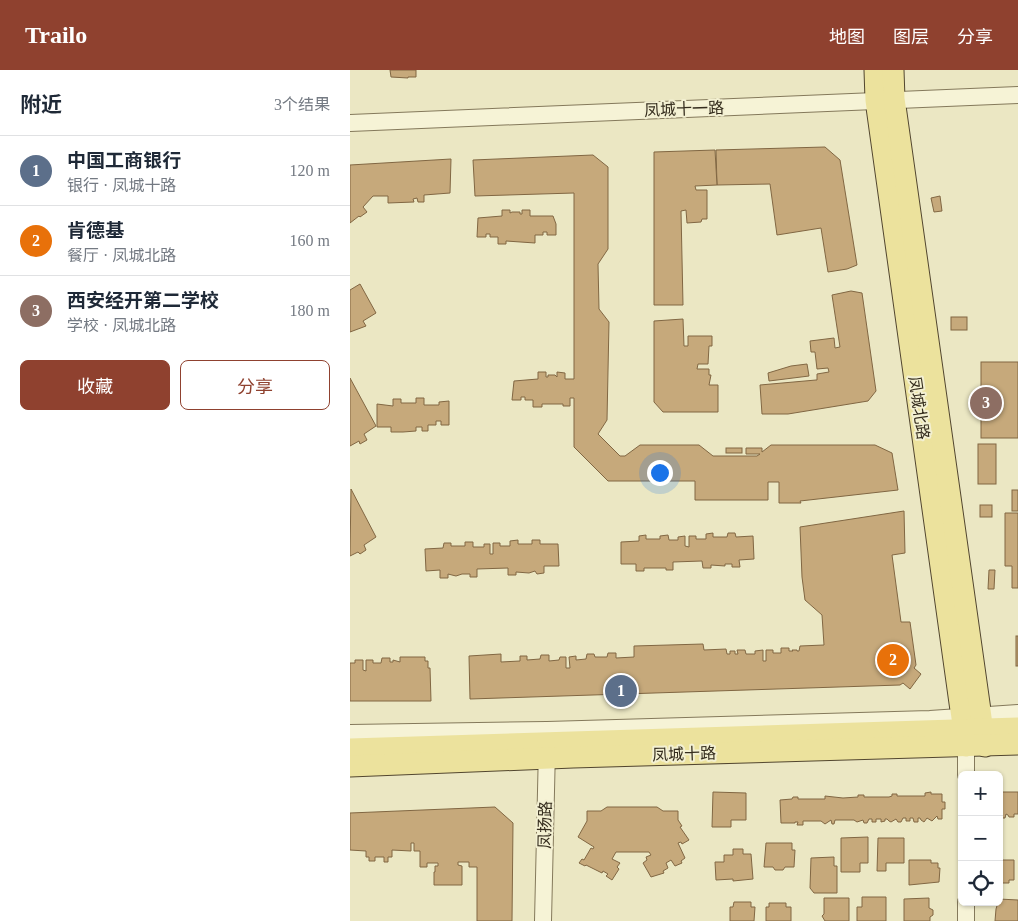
<!DOCTYPE html>
<html lang="zh">
<meta charset="utf-8">
<style>
:root{--surface:#fff;--page:#f6f6f7;--text:#1f2937;--muted:#747a83;--line:#e0e1e3;--accent:#8f412f}
body{margin:0;font-family:"Times New Roman","Noto Sans SC",serif;background:var(--page);color:var(--text)}
.controls{position:absolute;right:15px;bottom:15px;display:grid;overflow:hidden;border-radius:8px;box-shadow:0 1px 4px #0004}
.controls button{width:45px;height:45px;display:grid;place-items:center;padding:0;border:0;border-bottom:1px solid var(--line);background:var(--surface);color:var(--text);font:25px sans-serif}
.you{position:absolute;left:309px;top:402px;width:18px;height:18px;margin:-12px;border:4px solid #fff;border-radius:50%;background:#1a73e8;box-shadow:0 0 0 8px #1a73e833}
.badge{display:grid;place-items:center;width:32px;height:32px;border-radius:50%;background:var(--accent);color:#fff;font-size:16px;font-weight:700}
.pin{position:absolute;translate:-50% -50%;border:2px solid #fff;box-shadow:0 1px 5px #0006}
.list{margin:0;padding:0;list-style:none}
h2{display:flex;justify-content:space-between;align-items:center;height:65px;margin:0;padding:0 20px;font-size:21px}
h2 small{font-size:16px;font-weight:400;color:var(--muted)}
.list li{display:grid;grid-template-columns:32px 1fr auto;gap:15px;align-items:center;box-sizing:border-box;height:70px;padding:0 20px;border-top:1px solid var(--line)}
.list b{display:block;font-size:19px;white-space:nowrap}
.list p{margin:0;font-size:16px;white-space:nowrap;color:var(--muted)}
.list em{font-size:16px;font-style:normal;color:var(--muted)}
.actions{display:flex;gap:10px;padding:15px 20px}
.actions a{flex:1;padding:11px 0;border:1px solid var(--accent);border-radius:8px;text-align:center;font-size:18px;color:var(--accent)}
.actions .main{background:var(--accent);color:#fff}
.icon{flex:none;width:28px;height:28px;fill:none;stroke:currentColor;stroke-width:2;stroke-linecap:round;stroke-linejoin:round}
.map{position:relative;flex:none;width:668px;height:851px;overflow:hidden}
header{display:flex;align-items:center;gap:30px;box-sizing:border-box;height:70px;padding:0 25px;background:var(--accent);color:#fff}
header strong{font-size:24px}
nav{display:flex;gap:28px;margin-inline-start:auto;font-size:18px}
main{display:flex}
aside{flex:1;background:var(--surface)}
.map>svg:first-child{display:block}
.building{fill:#c6a97b;stroke:#816743}
.lines{fill:none;stroke-linecap:round;stroke-linejoin:round}
.minor-casing{stroke:#84795b;stroke-width:18}
.major-casing{stroke:#52462f;stroke-width:23}
.minor{stroke:#f6f3d6;stroke-width:16}
.major{stroke:#ece29d;stroke-width:21}
.labels{text-anchor:middle;dominant-baseline:central;stroke-width:4;stroke-linejoin:round;paint-order:stroke}
.street-label{font-size:16px;fill:#352d1e;stroke:#f3f0d2}
</style>
<header>
<strong>Trailo</strong>
<nav><a>地图</a><a>图层</a><a>分享</a></nav>
</header>
<main>
<aside>
<h2>附近<small>3个结果</small></h2>
<ul class="list">
<li><span class="badge" style="background:#5c6f8a">1</span><div><b>中国工商银行</b><p>银行 · 凤城十路</p></div><em>120 m</em></li>
<li><span class="badge" style="background:#e8710a">2</span><div><b>肯德基</b><p>餐厅 · 凤城北路</p></div><em>160 m</em></li>
<li><span class="badge" style="background:#8d6e63">3</span><div><b>西安经开第二学校</b><p>学校 · 凤城北路</p></div><em>180 m</em></li>
</ul>
<div class="actions"><a class="main">收藏</a><a>分享</a></div>
</aside>
<div class="map">
<svg width="668" height="851" viewBox="0 0 668 851">
<rect width="100%" height="100%" fill="#ebe7c3"/>
<g class="building">
<path d="M40,0H66V7H58V8L41,7Z"/>
<path d="M475,77L490,90L507,195L497,199L478,202L471,158L427,165L420,114L367,115L366,80Z"/>
<path d="M365,80L367,115L345,116L346,120H357V149H352L351,152L337,153L336,140L331,141L333,235H304V82Z"/>
<path d="M243,85L258,97V179L248,194L249,239L259,252L257,350L248,364L270,386H275L290,375H349L363,386H407L410,384H396V378H412V382L421,375H525L542,383L548,420L450,431L451,433H429V412H418V430H345V411H258L224,377V328H220V336H213V334H192V337H183V330H175V327H171V330H162L164,311L188,309V302H196V307H198V305H205L207,307V302L215,303V309H224V123L125,126L123,90Z"/>
<path d="M101,89L100,123L74,125V132H68L67,128L63,129L64,132L38,133V126H23L13,137L17,142L10,147L9,146L0,153V95Z"/>
<path d="M590,126L592,141L584,142L581,128Z"/>
<path d="M152,140H160V143L162,142H170V144H172V140H180V146H203L206,154V165H197V162H193V165H185V173L156,171V174H148V167H140V164H136V167H127L128,148L152,146Z"/>
<path d="M10,214L26,243L13,251L16,256L0,262V220Z"/>
<path d="M501,221L512,223L526,321L518,331L438,344H412L410,315L466,310H467V304L479,302L478,298L467,299L465,282H461L460,271L484,268L485,278L490,277L482,225Z"/>
<rect x="601" y="247" width="16" height="13"/>
<path d="M333,249L334,276H338V266H362V276H359L358,294H348L347,299H359V305H361L359,315H368V342H313L304,332V251Z"/>
<rect x="631" y="292" width="37" height="76"/>
<path d="M457,294L459,306L419,311L418,303L441,296Z"/>
<path d="M0,308L26,356L14,364L17,370L10,374L9,371L0,376Z"/>
<path d="M66,328H74V335H89V332L99,331V355H91V351H86V355H78V361H72V357H66V361L53,362H41V357H27V334L43,336V329H51V333H66Z"/>
<rect x="628" y="374" width="18" height="40"/>
<rect x="376" y="378" width="16" height="5"/>
<path d="M1,419L26,467L14,475L16,480L10,484L8,482L0,486Z"/>
<rect x="662" y="420" width="6" height="21"/>
<rect x="630" y="435" width="12" height="12"/>
<path d="M554,441L555,483L542,485L551,552H560L566,595L564,598L571,604L560,619L553,613L550,615L120,629L119,586L151,584V592L170,591V586H177V590L190,589L191,585H199V591L209,590L210,587H216V598H220L219,587L226,586V590L236,589L237,584H244L245,587H257L258,583H266V588L284,587V576L353,574L354,580L376,579L377,584H380V581H385V584H388L387,580H395L396,584H405V581L413,580V591H416V580H423V583H431V578H439V581H443L442,580H447V581H449L450,576L474,575L472,545L455,530L452,507L450,457Z"/>
<path d="M655,443H668V518H662V496H655Z"/>
<path d="M363,463V467H377L378,463H385L386,467L403,466L404,489L389,490L390,497H382V494H375V496L361,495V498H353L352,491L323,492V500H316V498H294V501H286V494H271V472L289,471V466L296,465V469H310V466L318,465L319,470H328V467L335,466V476L339,477V466H346V469H356V464Z"/>
<path d="M168,470V474H182V470H190V474H208L209,496H194V503L187,504L185,501L179,503L166,502V505H158V498L127,499V507H120V504H112L106,506L98,504V508H90V500L76,501L75,479L93,478L94,473H101V476H115V472H123V477H134V474H140V484H143V473H150V476H160V471Z"/>
<path d="M639,500H645L644,519H638Z"/>
<rect x="666" y="566" width="2" height="30"/>
<path d="M50,587H75V591H78V598H80L81,631H0V593H5V590H13V600L16,601V590H23V593H31L32,588H40V592H43V590L50,592Z"/>
<path d="M649,720H651V722H668V744H664V747H659L658,745L656,744L655,748H650Z"/>
<path d="M363,722L396,723V750H381V757H362Z"/>
<path d="M581,722V724H592V732H595V739H592V749H588L587,746L582,751L577,748L574,752L571,750L570,748H568V752H564L563,748H560V751H556V748H553L551,752H548L546,749L541,752L539,751L537,749H535V751L531,752V749H526V752H522V749H519L517,753H514L513,750L507,752L504,750H485L484,754H482L481,750L475,754L471,751H453V755H447L448,752H445V753H431L430,730L442,729L443,727H448V729H475V726L493,728L508,727V725H514V727H539L542,726V724H547V726H575V723Z"/>
<path d="M145,737L163,753L162,851H127V797H119V792H108V795L112,796V815H84V802H85V796H88V793H77V797H70V781H64V773H61V781L42,780V787H38V792H34V787H25V791H19V787H16V781L0,780V743Z"/>
<path d="M257,737H307L313,741H328V750L332,756L330,757L339,770L332,774L331,772L328,773L335,788L331,791L332,793L325,796L321,790L316,793L318,798L313,801L314,803L301,807L293,793L297,790L296,787L301,785L299,782H266L262,789L270,793L267,797L269,799L262,810L256,806L258,804L253,801L252,803L236,795L235,796L229,793L232,789L234,790L241,778L243,779L244,777L228,767L237,751V741H251Z"/>
<path d="M518,767V793H510V802H491V768Z"/>
<path d="M528,768H554V793H536V801H527Z"/>
<path d="M416,773H442V780H445L444,797H435L433,800H425L423,797H414Z"/>
<path d="M383,779H393V784H401L403,809L383,811V809L366,810L365,792H374V785H383Z"/>
<path d="M484,787V796H487V823H464L460,818L461,788Z"/>
<path d="M559,790H581V793H588V798H590L589,812L559,815Z"/>
<path d="M649,790H664V810H659V813H652V819H649Z"/>
<path d="M512,827H536V851H507V837H512Z"/>
<path d="M474,828H499V851H475L472,846L474,844Z"/>
<path d="M579,828V838L583,840V845L580,847V851H554V829Z"/>
<path d="M649,829L668,830V851H645L646,839Z"/>
<path d="M384,832H401V837H405L404,851H380V837H383Z"/>
<path d="M419,833H436V837H441V851H416V837H419Z"/>
</g>
<g class="lines">
<defs>
<g id="minor">
<path d="M0,53L668,25"/>
<path d="M0,663L197,660L580,649L668,643"/>
<path d="M616,705V676"/>
<path d="M193,851L197,678"/>
<path d="M616,851V832"/>
</g>
<g id="major">
<path d="M525,0L526,30L616,676"/>
<path d="M543,0L544,29L635,676"/>
<path d="M0,679L668,658"/>
<path d="M0,696L223,687L668,674"/>
</g>
</defs>
<use href="#minor" class="minor-casing"/>
<use href="#major" class="major-casing"/>
<use href="#minor" class="minor"/>
<use href="#major" class="major"/>
</g>
<g class="labels">
<g class="street-label">
<text transform="translate(334 39) rotate(-2)">凤城十一路</text>
<text transform="translate(569 338) rotate(82)">凤城北路</text>
<text transform="translate(334 684) rotate(-2)">凤城十路</text>
<text transform="translate(195 755) rotate(-89)">凤扬路</text>
</g>
</g>
</svg>
<div class="controls">
<button>+</button>
<button>−</button>
<button><svg class="icon" aria-label="locate" viewBox="0 0 24 24"><circle cx="12" cy="12" r="6"/><path d="M12 2v4M12 18v4M2 12h4M18 12h4"/></svg></button>
</div>
<div class="you"></div>
<div class="pin badge" style="left:271px;top:621px;background:#5c6f8a">1</div>
<div class="pin badge" style="left:543px;top:590px;background:#e8710a">2</div>
<div class="pin badge" style="left:636px;top:333px;background:#8d6e63">3</div>
</div>
</main>
